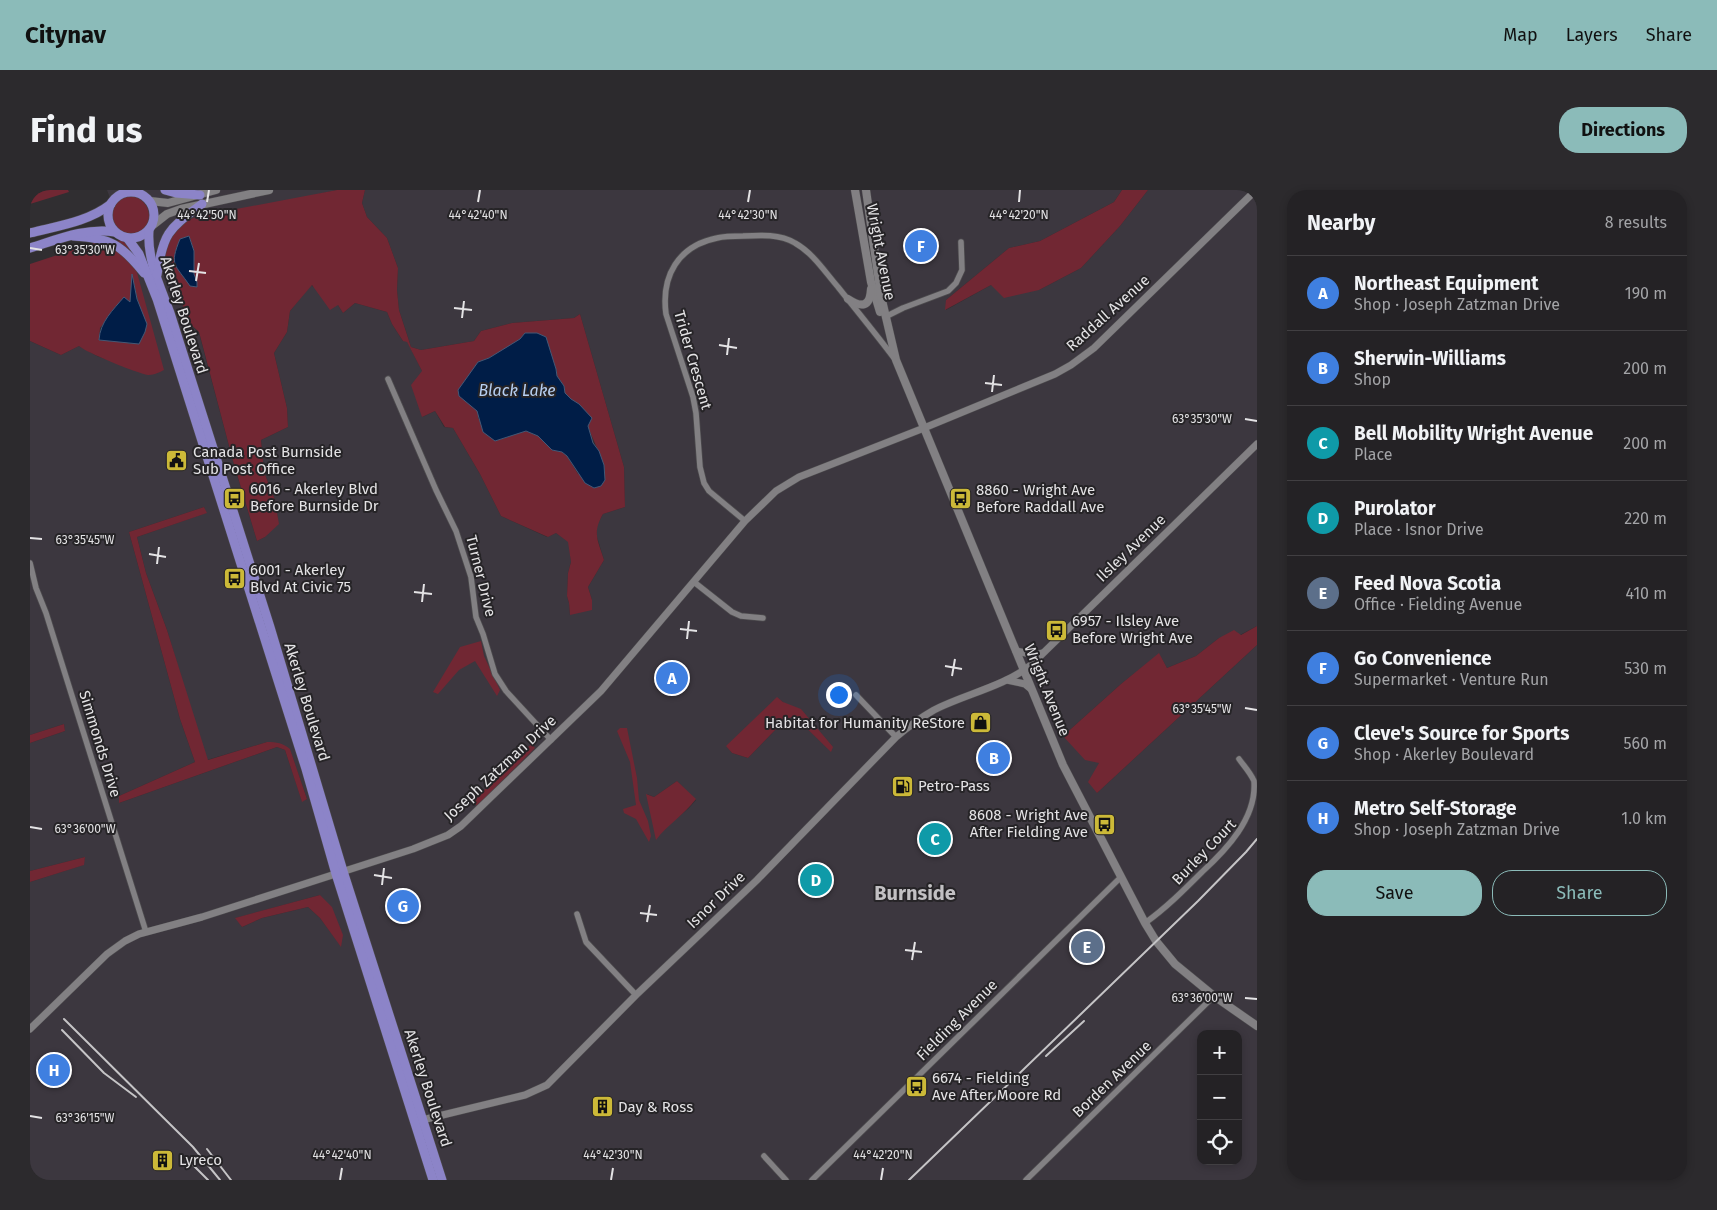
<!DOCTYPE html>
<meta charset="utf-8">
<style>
:root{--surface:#242225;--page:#2c2a2d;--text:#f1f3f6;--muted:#a3a4a7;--line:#413f42;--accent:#8bbbb9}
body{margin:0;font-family:"Fira Sans",sans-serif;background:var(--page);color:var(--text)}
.controls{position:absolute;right:15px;bottom:15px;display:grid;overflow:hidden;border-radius:10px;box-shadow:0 2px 8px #0003}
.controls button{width:45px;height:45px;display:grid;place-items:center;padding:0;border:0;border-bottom:1px solid var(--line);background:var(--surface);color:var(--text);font:25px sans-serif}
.you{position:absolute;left:808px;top:504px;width:18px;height:18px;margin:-12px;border:4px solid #fff;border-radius:50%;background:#1a73e8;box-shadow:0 0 0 8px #1a73e833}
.badge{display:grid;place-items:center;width:32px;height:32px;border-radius:50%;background:var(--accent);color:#fff;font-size:16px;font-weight:700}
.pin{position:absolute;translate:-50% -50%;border:2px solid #fff;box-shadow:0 1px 5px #0006}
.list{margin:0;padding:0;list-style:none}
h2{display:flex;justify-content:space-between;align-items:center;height:65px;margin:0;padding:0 20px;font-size:21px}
h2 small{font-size:16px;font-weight:400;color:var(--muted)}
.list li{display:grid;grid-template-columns:32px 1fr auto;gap:15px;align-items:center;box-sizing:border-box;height:75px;padding:0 20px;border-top:1px solid var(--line)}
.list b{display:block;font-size:19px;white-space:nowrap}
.list p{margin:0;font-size:16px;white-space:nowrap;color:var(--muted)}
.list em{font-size:16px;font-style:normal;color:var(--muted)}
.actions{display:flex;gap:10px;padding:15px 20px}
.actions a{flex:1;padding:11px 0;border:1px solid var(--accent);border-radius:20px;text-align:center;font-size:18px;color:var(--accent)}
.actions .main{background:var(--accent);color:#111}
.icon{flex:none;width:28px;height:28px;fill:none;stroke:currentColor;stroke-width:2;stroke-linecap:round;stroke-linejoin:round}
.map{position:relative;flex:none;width:1227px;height:990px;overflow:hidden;border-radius:20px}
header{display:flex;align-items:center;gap:30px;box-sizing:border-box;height:70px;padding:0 25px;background:var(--accent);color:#111}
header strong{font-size:24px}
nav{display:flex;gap:28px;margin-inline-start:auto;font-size:18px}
.intro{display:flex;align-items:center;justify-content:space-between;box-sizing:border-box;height:120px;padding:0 30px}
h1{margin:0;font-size:35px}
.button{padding:12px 22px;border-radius:20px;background:var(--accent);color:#111;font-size:18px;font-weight:700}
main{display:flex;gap:30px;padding:0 30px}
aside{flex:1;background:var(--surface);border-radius:20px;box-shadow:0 2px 8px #0003}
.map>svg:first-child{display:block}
.built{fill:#3c373f;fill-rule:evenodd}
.green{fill:#712733;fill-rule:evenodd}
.water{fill:#001d47;stroke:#445876}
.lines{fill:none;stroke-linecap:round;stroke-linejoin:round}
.minor-casing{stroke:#4d4b4e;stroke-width:7}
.tertiary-casing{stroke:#4d4b4e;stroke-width:8}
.secondary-casing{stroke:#4d4b4e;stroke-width:9}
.primary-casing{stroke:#4d4b4e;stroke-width:10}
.minor{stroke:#828083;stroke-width:5.5}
.tertiary{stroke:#828083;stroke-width:7}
.secondary{stroke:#828083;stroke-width:8}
.primary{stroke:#8c84c8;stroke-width:9}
.rail{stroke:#c5c4c6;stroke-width:2}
.ticks{fill:none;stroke:#e4e3e5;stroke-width:2}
.labels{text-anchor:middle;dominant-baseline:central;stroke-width:4;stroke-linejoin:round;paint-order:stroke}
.street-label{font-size:15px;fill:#e4e3e5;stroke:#262427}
.poi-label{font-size:15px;fill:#e4e3e5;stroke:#262427;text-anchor:start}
.water-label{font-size:16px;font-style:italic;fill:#b7d0f3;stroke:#262427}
.district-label{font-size:20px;font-weight:bold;fill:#c2c0c3;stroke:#262427}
.ticks-label{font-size:12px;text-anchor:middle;fill:#e4e3e5;stroke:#262427;stroke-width:4;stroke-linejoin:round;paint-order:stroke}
</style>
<header>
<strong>Citynav</strong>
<nav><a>Map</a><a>Layers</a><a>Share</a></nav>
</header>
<div class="intro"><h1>Find us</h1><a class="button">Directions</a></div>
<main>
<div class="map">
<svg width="1227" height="990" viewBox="0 0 1227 990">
<rect width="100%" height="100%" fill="#302e31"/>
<path class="built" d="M77,0H307L142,36L137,75L153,116L157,131L169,143L203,271L227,351L235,347L248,329L245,310L234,282L231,250L258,237L257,218L244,163L257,142L260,121L281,95L308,115L313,123L325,113L357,122L362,134L373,151H377L392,181V227L405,221L414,237L423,238L450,284L471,326L517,347L526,343L539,352L541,372L538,383L537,406L539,413L540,425L562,410L558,397L574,370L567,347V335L573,324L595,317L594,277L550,124L544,128L482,133L451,141L444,151L391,160L381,157L369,120L367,100L368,78L357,48L337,27L332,13L335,0H1092L1084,12L1010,51L979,58L916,110V120L961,95L1009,100L1051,78L1090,36L1118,0H1227V436L1210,445L1189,448L1166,466L1137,478L1129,464L1091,494L1033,546L1069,573L1067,603L1227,455V990H0V692L53,675L55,667L0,681V553L35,541L34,534L0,545V151L31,165L49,156L67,166L81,171L98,50L87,27ZM174,317L176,323L107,347L116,383L137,440L166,536L177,570L237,552L260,560L277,609L272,611L255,560L247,557L89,613V606L165,572L150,529L99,342ZM747,508L753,512L801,561L764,526L754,531L718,568L702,563L697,556ZM647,591L666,610L659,618L633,640L617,604L624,607ZM290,705L311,756L290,728L278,717L232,728L212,737L206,728ZM1171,844H1208V971H1171Z"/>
<g class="green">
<path d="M0,0H38L39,2L0,14Z"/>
<path d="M307,0H335L332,13L337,27L357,48L368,78L367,100L369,120L381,157L391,160L444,151L451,141L482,133L544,128L550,124L594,277L595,317L573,324C562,343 568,350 574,370L558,397L562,410V420L540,425L539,413L537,406L538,383L541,372L538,352L526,343L518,347L471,326L450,284L423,238L415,237L405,221L392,227L381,195L392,181L377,152L373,151L362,134L357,122L325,113L313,123L308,115L300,120L282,95L260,121L257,142L244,163L257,218L258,237L231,250L234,282L245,310L249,334L235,347L227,351L203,271L169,142L157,131L153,116L137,75L132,51L142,36L169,26ZM159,46L164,61V84L151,82L144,73ZM495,143L526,179C527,190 531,189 534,197C536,203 532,199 536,205C544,216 556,214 560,232L558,236C564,255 576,270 575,290L548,284L537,266L532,262L522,260L508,246L496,241L465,251L448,228V172C464,166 485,157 495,143Z"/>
<path d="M1092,0H1118L1090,36L1051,78L1009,100L974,108L961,95L915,120L916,110L979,58L1010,51L1084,12Z"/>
<circle cx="99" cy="26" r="20"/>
<path d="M98,50L134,180C130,182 124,185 119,185C111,185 55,162 49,156L31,165L0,151V74L67,52ZM102,87L111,121L117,135L100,154L91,151L69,150L70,138L94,108L100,112Z"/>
<path d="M174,317L177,323L107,347L116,383L137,440L178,570L237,552C247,552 253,553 260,559L277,609L272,612L255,560L247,557L89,613V606L165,572L150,529L99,342Z"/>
<path d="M1227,436V455L1067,603L1058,592L1069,573L1055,570L1033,546L1091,494L1129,463L1137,478L1166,466L1189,448L1204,440L1211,445Z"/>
<path d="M451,451L454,466L470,500L467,506L445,471L429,480L408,504L403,502L430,457Z"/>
<path d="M747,507L753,512L771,519L803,557L801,562L764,526L754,531L718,568L702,563L696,556Z"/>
<path d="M34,534L35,541L0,553V545Z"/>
<path d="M590,538H597L607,588L609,610L618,631L621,646L619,652L606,629L594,623L593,619L606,615L600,572L587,541Z"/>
<path d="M502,554L505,558L447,616L443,612L486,566Z"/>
<path d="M647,591L666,609C654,625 637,635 626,650L616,604L624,607Z"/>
<path d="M55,667L54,675L0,692V681Z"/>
<path d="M290,705L302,717L313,745L311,757L290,728L278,717L232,728L212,737L205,728Z"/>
</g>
<g class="water">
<path d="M159,46L164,61V84L167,92V97L160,96C145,74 139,76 150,49Z"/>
<path d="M102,84L107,109L117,134L115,142L109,154L69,150C70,132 83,120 94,107L100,112Z"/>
<path d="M495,143H507L516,147L526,179L527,186L534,196L535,203L541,209L549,214L562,228L558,236L563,253L569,261L574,275L575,290L571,296L564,298L555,293L537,266L532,262L522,260L508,246L496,241L465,251L453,242L447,221L429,206L428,200L448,172L459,168L490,149Z"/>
</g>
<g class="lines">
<defs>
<g id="minor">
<path d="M855,127L873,118L918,101L926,93L932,80L931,52"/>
<path d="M358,189L406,300L426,341L441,387L446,427L453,444L465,484L476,501L521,550"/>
<path d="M715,331L679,301L674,293L670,277L666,223L663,207L636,124C631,86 648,56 687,48C695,46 705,46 713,46C731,45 750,44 765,53C783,63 795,82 808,97C827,121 846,144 864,168"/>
<path d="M0,373L6,398L16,423L116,742"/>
<path d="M664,392L702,422L711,426L733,428"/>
<path d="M826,505L866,547"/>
<path d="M547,724L556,752L606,805"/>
<path d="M1115,733C1136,718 1154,700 1172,682C1196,660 1227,628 1224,591C1220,582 1214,576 1209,569"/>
<path d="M734,966L756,990"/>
<path d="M782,990L1090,688"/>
<path d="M996,990L1184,806"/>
</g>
<g id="tertiary">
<path d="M986,461L1005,465L1012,463"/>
<path d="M977,490L995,494L1001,499"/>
<path d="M0,839L77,764L95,751L109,744L172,727L383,659L418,645L431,636L571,501L715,331L746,301L769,287L894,238L1025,184L1041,175L1064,158L1226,0"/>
<path d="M388,931L495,905L517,895L606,805L727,690L866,547C878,537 890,528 904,520C935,504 973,497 1001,475L1227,254"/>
</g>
<g id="secondary">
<path d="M825,0L841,92L850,122"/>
<path d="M836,0L851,106L866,170L1033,575L1115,733L1126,751L1145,774L1184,806L1227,836"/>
<path d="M120,11L138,13L186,0"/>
<path d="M123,35L137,24L151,19L239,0"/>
<path d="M818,109C832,118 840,117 841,99"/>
</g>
<g id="primary">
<path d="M135,0L146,3L170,5"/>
<circle cx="101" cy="25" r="23"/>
<path d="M119,41C117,70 130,96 140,123L240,437L313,681L412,990"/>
<path d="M0,43C27,36 58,32 81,14"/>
<path d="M43,46C80,48 91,54 114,83"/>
<path d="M98,49L109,64L127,109L276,579L306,684L403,990"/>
<path d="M0,58C26,50 57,37 85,42"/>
<path d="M127,85C133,42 139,39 172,14"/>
</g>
</defs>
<use href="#minor" class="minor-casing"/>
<use href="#tertiary" class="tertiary-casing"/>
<use href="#secondary" class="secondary-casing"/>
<use href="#primary" class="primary-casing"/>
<use href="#minor" class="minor"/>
<use href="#tertiary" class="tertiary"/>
<use href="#secondary" class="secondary"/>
<use href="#primary" class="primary"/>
<g class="rail">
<path d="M34,829L163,957L190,990"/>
<path d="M32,840L74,883L106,907"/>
<path d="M1016,866L1054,831"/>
<path d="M177,959L201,990"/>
<path d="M157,969L178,990"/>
<path d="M879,990L1168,711L1216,662L1227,649"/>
</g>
</g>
<path class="ticks" d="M177,12L179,0M448,12L450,0M718,12L720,0M989,12L990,0M0,58L12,60M159,81L176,83M166,91L169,73M424,118L442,120M432,128L434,111M689,155L707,158M697,165L699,148M955,193L972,195M962,202L964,185M1215,229L1227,231M0,348L12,349M119,364L136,367M127,374L129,357M384,402L402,404M392,412L394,394M650,439L667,441M657,449L659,431M915,476L932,479M922,486L925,469M1215,518L1227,520M0,637L12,639M344,685L362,688M352,695L354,678M610,723L627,725M617,732L620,715M875,760L892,762M882,770L885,752M1215,808L1227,809M0,926L12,928M310,990L312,978M581,990L583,978M851,990L853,978"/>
<defs>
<symbol id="civic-square" viewBox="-11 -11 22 22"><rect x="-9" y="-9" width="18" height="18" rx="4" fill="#ccb938" stroke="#262427"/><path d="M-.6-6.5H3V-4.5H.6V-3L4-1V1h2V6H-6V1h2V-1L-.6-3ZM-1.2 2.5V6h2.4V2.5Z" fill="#111"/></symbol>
<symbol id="bus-square" viewBox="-11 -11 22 22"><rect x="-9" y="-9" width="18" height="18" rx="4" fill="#ccb938" stroke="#262427"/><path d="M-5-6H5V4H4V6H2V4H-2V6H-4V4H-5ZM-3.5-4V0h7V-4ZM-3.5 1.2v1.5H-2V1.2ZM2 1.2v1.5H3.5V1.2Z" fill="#111"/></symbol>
<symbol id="shop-square" viewBox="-11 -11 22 22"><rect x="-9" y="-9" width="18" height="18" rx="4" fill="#ccb938" stroke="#262427"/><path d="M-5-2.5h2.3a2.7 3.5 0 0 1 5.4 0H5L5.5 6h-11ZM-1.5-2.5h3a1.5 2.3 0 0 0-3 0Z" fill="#111"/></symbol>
<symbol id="fuel-square" viewBox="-11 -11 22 22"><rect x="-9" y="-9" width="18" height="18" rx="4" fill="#ccb938" stroke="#262427"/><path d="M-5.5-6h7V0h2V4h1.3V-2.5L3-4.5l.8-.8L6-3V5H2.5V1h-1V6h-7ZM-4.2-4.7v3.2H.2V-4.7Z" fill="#111"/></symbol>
<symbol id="building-square" viewBox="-11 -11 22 22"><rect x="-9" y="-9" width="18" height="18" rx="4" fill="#ccb938" stroke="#262427"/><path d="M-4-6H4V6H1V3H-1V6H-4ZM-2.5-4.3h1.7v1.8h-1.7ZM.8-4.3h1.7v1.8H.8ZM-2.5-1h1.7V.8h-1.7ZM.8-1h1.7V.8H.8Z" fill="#111"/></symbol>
</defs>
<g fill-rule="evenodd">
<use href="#civic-square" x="134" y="258" width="25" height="25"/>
<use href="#bus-square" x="192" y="296" width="25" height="25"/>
<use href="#bus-square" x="918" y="296" width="25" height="25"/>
<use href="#bus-square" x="192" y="376" width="25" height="25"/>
<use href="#bus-square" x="1014" y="428" width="25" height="25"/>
<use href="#shop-square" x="938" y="520" width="25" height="25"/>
<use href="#fuel-square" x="860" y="584" width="25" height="25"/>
<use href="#bus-square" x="1062" y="622" width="25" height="25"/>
<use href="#bus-square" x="874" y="884" width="25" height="25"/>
<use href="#building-square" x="560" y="904" width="25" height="25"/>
<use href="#building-square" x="120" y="958" width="25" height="25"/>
</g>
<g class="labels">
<g class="street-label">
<text transform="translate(851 62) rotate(79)">Wright Avenue</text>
<text transform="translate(1078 123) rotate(-42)">Raddall Avenue</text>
<text transform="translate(154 125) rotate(72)">Akerley Boulevard</text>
<text transform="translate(663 170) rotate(74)">Trider Crescent</text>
<text transform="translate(1101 358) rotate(-44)">Ilsley Avenue</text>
<text transform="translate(451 386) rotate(76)">Turner Drive</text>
<text transform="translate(1017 500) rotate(68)">Wright Avenue</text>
<text transform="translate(277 512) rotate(73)">Akerley Boulevard</text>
<text transform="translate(70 554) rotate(73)">Simmonds Drive</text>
<text transform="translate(470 578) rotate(-43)">Joseph Zatzman Drive</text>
<text transform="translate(1174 662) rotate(-46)">Burley Court</text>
<text transform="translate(686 710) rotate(-44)">Isnor Drive</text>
<text transform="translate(927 830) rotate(-45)">Fielding Avenue</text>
<text transform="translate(1082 889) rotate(-44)">Borden Avenue</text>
<text transform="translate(398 898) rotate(72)">Akerley Boulevard</text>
</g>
<g class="poi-label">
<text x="163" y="262">Canada Post Burnside<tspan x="163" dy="17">Sub Post Office</tspan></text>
<text x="220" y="299">6016 - Akerley Blvd<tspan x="220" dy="17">Before Burnside Dr</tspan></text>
<text x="946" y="300">8860 - Wright Ave<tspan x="946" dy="17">Before Raddall Ave</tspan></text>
<text x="220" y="380">6001 - Akerley<tspan x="220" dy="17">Blvd At Civic 75</tspan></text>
<text x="1042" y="431">6957 - Ilsley Ave<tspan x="1042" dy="17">Before Wright Ave</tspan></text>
<text x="935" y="533" text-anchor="end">Habitat for Humanity ReStore</text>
<text x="888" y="596">Petro-Pass</text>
<text x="1058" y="625" text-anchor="end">8608 - Wright Ave<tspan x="1058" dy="17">After Fielding Ave</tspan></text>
<text x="902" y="888">6674 - Fielding<tspan x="902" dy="17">Ave After Moore Rd</tspan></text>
<text x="588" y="917">Day &amp; Ross</text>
<text x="149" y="970">Lyreco</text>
</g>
<g class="water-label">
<text x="487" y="200">Black Lake</text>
</g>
<g class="district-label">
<text x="885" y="703">Burnside</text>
</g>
</g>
<g class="ticks-label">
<text x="177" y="29">44°42'50"N</text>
<text x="448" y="29">44°42'40"N</text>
<text x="718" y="29">44°42'30"N</text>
<text x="989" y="29">44°42'20"N</text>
<text x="55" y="64">63°35'30"W</text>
<text x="1172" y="233">63°35'30"W</text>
<text x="55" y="354">63°35'45"W</text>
<text x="1172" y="523">63°35'45"W</text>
<text x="55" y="643">63°36'00"W</text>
<text x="1172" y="812">63°36'00"W</text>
<text x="55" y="932">63°36'15"W</text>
<text x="312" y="969">44°42'40"N</text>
<text x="583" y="969">44°42'30"N</text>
<text x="853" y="969">44°42'20"N</text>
</g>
</svg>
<div class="controls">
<button>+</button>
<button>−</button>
<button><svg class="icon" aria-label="locate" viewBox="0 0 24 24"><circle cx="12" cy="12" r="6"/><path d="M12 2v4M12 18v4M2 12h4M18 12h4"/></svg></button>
</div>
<div class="you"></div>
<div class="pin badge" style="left:642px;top:488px;background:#3f7fe0">A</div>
<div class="pin badge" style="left:964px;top:568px;background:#3f7fe0">B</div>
<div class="pin badge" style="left:905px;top:649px;background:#0f9aa8">C</div>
<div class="pin badge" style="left:786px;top:690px;background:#0f9aa8">D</div>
<div class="pin badge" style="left:1057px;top:757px;background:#5c6f8a">E</div>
<div class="pin badge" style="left:891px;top:56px;background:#3f7fe0">F</div>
<div class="pin badge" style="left:373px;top:716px;background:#3f7fe0">G</div>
<div class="pin badge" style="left:24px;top:880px;background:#3f7fe0">H</div>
</div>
<aside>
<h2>Nearby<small>8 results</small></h2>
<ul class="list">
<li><span class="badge" style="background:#3f7fe0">A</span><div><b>Northeast Equipment</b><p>Shop · Joseph Zatzman Drive</p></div><em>190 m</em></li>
<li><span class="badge" style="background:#3f7fe0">B</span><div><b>Sherwin-Williams</b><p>Shop</p></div><em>200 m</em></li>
<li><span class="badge" style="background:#0f9aa8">C</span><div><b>Bell Mobility Wright Avenue</b><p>Place</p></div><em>200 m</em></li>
<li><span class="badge" style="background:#0f9aa8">D</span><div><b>Purolator</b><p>Place · Isnor Drive</p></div><em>220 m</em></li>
<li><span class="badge" style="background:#5c6f8a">E</span><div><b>Feed Nova Scotia</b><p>Office · Fielding Avenue</p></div><em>410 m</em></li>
<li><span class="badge" style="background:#3f7fe0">F</span><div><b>Go Convenience</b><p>Supermarket · Venture Run</p></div><em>530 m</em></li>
<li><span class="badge" style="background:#3f7fe0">G</span><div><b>Cleve's Source for Sports</b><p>Shop · Akerley Boulevard</p></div><em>560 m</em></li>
<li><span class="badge" style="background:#3f7fe0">H</span><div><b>Metro Self-Storage</b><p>Shop · Joseph Zatzman Drive</p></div><em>1.0 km</em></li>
</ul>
<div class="actions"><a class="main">Save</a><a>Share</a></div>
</aside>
</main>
